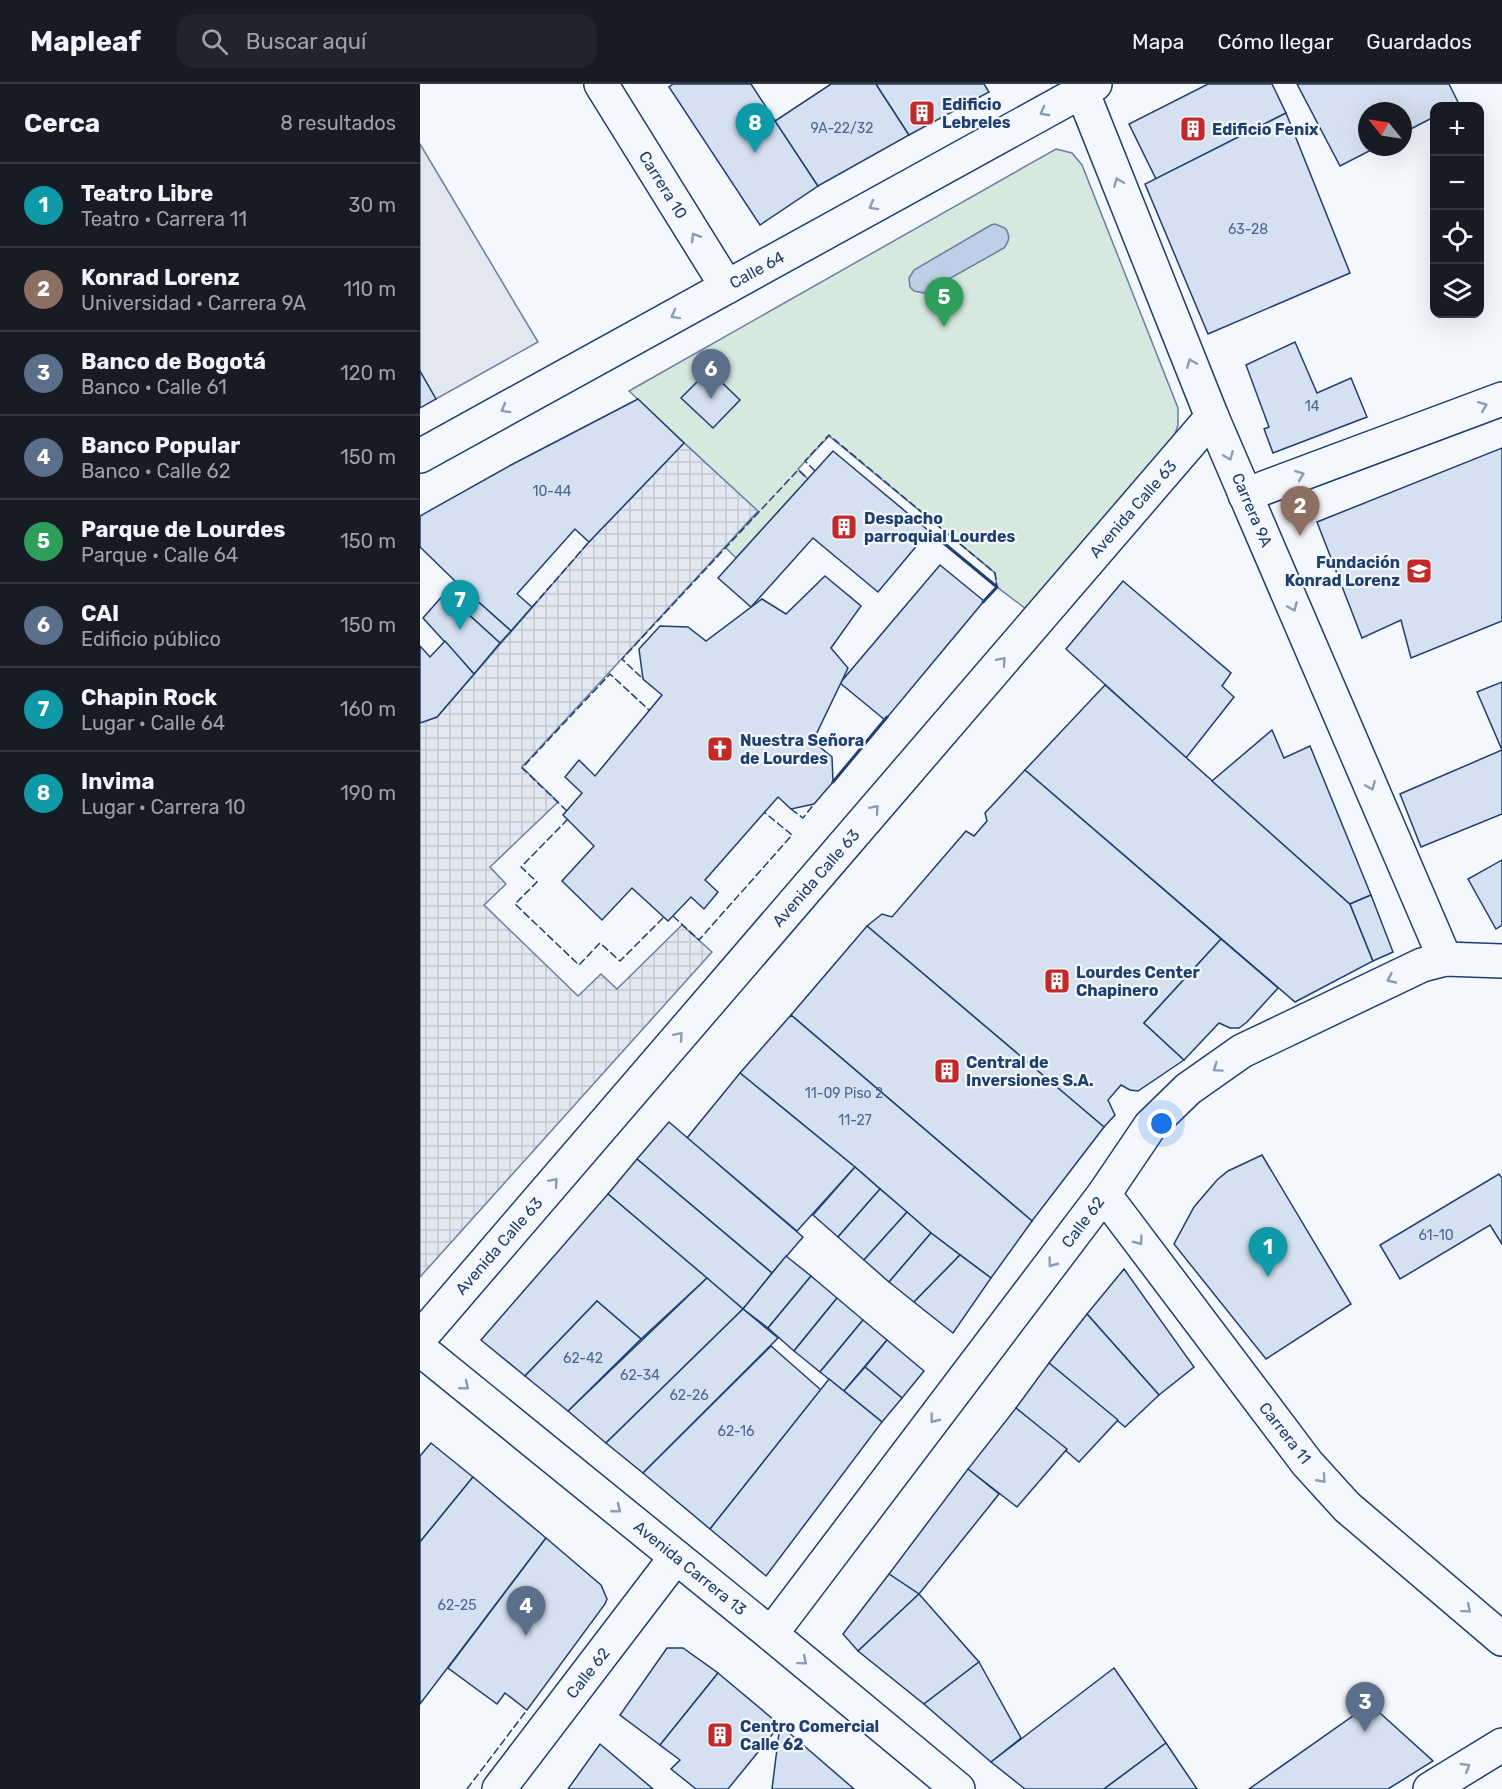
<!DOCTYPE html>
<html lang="es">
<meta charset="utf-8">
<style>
:root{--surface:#171b24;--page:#20242c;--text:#f1f3f6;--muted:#9ea1a6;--line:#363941;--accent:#c62828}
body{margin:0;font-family:Rubik,sans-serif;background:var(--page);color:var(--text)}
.controls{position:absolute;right:18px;top:18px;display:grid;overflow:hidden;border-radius:12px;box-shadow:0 6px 24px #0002}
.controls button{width:54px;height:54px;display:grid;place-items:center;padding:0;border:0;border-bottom:2px solid var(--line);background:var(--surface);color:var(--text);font:30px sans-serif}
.compass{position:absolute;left:938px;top:18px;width:54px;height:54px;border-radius:50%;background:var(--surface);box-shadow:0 6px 24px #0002;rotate:300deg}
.you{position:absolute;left:742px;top:1040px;width:21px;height:21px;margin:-15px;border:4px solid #fff;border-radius:50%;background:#1a73e8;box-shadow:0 0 0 9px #1a73e833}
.badge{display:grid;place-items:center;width:39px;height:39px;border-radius:50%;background:var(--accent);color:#fff;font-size:20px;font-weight:700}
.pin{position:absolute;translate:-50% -50px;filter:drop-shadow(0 2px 3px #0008)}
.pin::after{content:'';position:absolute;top:32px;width:21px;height:18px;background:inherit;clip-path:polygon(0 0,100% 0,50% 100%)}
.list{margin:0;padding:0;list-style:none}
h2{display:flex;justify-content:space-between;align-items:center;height:78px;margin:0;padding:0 24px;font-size:26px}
h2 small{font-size:20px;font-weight:400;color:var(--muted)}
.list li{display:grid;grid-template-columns:39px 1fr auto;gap:18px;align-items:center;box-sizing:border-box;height:84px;padding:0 24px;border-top:2px solid var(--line)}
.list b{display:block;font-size:22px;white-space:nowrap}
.list p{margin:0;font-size:20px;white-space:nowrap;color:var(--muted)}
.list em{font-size:20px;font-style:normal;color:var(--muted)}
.icon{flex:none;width:33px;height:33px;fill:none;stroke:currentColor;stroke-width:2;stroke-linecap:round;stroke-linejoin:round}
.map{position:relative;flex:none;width:1082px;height:1705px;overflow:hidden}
header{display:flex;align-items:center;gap:36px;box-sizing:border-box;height:84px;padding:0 30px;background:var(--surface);border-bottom:2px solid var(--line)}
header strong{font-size:28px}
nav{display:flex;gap:33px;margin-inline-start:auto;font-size:21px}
.search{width:420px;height:54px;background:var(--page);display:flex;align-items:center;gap:15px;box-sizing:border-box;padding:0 21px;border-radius:18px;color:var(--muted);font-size:22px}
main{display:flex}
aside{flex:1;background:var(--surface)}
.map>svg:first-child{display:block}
.green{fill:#d7e8df;stroke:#687fa3;stroke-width:1.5}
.parking{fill:#e3e8f0;stroke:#687fa3;stroke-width:1.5}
.plaza{fill:url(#plaza-grid);stroke:#687fa3;stroke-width:1.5}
.water{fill:#bed0e5;stroke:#687fa3;stroke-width:1.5}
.building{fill:#d5e0f0;stroke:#1d3f73;stroke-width:1.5}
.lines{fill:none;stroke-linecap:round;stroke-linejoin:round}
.street-casing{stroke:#1d3f73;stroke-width:36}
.secondary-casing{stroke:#1d3f73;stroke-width:36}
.street{stroke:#f4f7fb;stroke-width:33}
.secondary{stroke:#f4f7fb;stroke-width:33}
.fence{stroke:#1d3f73;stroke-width:1.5;stroke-dasharray:8 3;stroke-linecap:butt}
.wall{stroke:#1d3f73;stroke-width:3}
.oneway{stroke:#889bb7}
.labels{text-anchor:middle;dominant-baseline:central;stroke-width:4.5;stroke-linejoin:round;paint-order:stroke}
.number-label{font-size:14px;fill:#4b6792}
.poi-label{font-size:16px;font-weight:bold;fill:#1d3f73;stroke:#f4f7fb;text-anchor:start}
.street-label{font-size:16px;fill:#1d3f73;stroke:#f4f7fb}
</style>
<header>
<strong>Mapleaf</strong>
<div class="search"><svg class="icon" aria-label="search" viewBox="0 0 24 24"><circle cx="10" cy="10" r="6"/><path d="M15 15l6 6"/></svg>Buscar aquí</div>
<nav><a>Mapa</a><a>Cómo llegar</a><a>Guardados</a></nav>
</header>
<main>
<aside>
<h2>Cerca<small>8 resultados</small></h2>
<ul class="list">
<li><span class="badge" style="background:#0f9aa8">1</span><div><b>Teatro Libre</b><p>Teatro · Carrera 11</p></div><em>30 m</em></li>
<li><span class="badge" style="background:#8d6e63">2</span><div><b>Konrad Lorenz</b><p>Universidad · Carrera 9A</p></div><em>110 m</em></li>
<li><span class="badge" style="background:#5c6f8a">3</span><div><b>Banco de Bogotá</b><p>Banco · Calle 61</p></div><em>120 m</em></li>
<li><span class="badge" style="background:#5c6f8a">4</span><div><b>Banco Popular</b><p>Banco · Calle 62</p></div><em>150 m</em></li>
<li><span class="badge" style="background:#2e9e5b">5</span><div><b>Parque de Lourdes</b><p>Parque · Calle 64</p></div><em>150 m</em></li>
<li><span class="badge" style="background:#5c6f8a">6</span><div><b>CAI</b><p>Edificio público</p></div><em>150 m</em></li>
<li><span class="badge" style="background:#0f9aa8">7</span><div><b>Chapin Rock</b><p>Lugar · Calle 64</p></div><em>160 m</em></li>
<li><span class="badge" style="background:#0f9aa8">8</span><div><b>Invima</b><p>Lugar · Carrera 10</p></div><em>190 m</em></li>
</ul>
</aside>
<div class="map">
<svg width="1082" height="1705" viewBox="0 0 1082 1705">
<defs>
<pattern id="plaza-grid" width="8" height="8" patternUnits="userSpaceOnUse" patternTransform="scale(1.5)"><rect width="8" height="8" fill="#e3e8f0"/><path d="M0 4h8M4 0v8" fill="none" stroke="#c2c8d1"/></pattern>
</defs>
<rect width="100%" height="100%" fill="#f4f7fb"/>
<path class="green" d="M636,65L652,69L662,81L758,324V341L753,355L606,525L577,503L575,489L409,352L378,385L388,395L316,474L305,463L338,428L209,307Z"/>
<path class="parking" d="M0,60L118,258L16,315L0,287Z"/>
<path class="plaza" d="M264,359L338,427L102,683L138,718L70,783L86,800L64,821L158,912L181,890L197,905L262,841L292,868L0,1193V639L17,633L169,458Z"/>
<path class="water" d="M575,140L585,144C591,152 589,157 584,164L504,209L494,207L490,203L489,194L494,186L571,141Z"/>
<g class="building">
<path d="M253,0H331L398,102L340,141L249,3Z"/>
<path d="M411,0H456L489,51L398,102L355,37Z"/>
<path d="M456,0H564L569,8L489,51Z"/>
<path d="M788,0H852L866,29L736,95L709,40Z"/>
<path d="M877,0H1029L1039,20L1034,22H1014V33L983,49V27H947V63H957L920,82Z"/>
<path d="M866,29L930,189L788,250L725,100Z"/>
<path d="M875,258L897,309L931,294L947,333L853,369L844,345L849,343L826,281Z"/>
<path d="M289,286L320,316L293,344L261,314Z"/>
<path d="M0,287L16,315L0,324Z"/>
<path d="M218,315L264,359L169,458L155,445L97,510L112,523L91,547L35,497L0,463V432L91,381Z"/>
<path d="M1082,364V537L991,574L981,536L942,554L897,438Z"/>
<path d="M413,367L509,447L458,508L393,454L331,523L298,494Z"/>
<path d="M520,481L564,517L465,636L420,599Z"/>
<path d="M405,492L441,522L411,564L428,584L393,657L412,673L413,698L394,720L371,725L358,713L285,796L298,808L284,825L271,813L248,837L212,804L182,836L142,797L174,762L143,731L162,709L145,693L159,676L175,692L242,611L223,595L219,565L240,542L268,543L286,557L342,515L366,530Z"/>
<path d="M35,497L91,547L80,559L25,509Z"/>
<path d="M703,497L811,589L802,602L814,613L766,674L646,565Z"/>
<path d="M25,509L80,559L54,590L3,534Z"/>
<path d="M25,557L54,590L17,633L0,639V562L10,573Z"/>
<path d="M1082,598V730L1001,763L980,710L1082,666L1057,608Z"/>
<path d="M685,601L930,820L953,877L875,918L605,686Z"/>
<path d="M852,646L864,674L890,662L951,811L930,820L792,697Z"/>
<path d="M605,686L801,855L724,939L764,976L718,1007L710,1006L701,1001L688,1016L695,1031L684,1043L447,842L462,830L472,833L546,747L554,752L567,737L565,729Z"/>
<path d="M1082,776V841L1076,845L1048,795Z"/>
<path d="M951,811L973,868L953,877L930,820Z"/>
<path d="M447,842L684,1043L612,1137L371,931Z"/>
<path d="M801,855L858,904L827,938L819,944H810L799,939L764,976L724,939Z"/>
<path d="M371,931L612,1137L571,1194L511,1149L435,1083L320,989Z"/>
<path d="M320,989L435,1083L377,1147L267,1054Z"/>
<path d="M249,1038L383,1153L352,1189L217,1075Z"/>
<path d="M842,1071L931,1220L846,1275L754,1160L774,1123L797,1096L808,1087Z"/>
<path d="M217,1075L352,1189L323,1225L188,1110Z"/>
<path d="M435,1083L460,1105L418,1153L393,1131Z"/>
<path d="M1079,1090L1082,1094V1160L1070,1141L980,1195L960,1161Z"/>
<path d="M460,1105L487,1128L444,1176L418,1153Z"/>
<path d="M188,1110L287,1194L221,1255L177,1217L105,1292L61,1256Z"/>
<path d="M487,1128L511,1149L469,1198L444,1176Z"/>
<path d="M511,1149L540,1171L494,1218L469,1198Z"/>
<path d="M540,1171L571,1194L533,1249L494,1218Z"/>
<path d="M366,1172L391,1192L348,1244L323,1225Z"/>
<path d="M704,1185L774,1283L739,1311L667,1230Z"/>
<path d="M391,1192L417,1214L374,1267L348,1244Z"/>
<path d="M287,1194L323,1225L186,1359L148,1327Z"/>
<path d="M417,1214L443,1236L400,1288L374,1267Z"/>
<path d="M177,1217L221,1255L148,1327L105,1292Z"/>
<path d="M323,1225L358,1254L223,1389L186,1359Z"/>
<path d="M667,1230L739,1311L705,1343L629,1279Z"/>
<path d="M443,1236L467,1256L424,1307L400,1288Z"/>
<path d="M467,1256L504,1287L482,1314L445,1283Z"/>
<path d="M351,1262L401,1306L290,1445L223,1389Z"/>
<path d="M629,1279L698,1336L659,1378L596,1324Z"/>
<path d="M445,1283L482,1314L462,1338L424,1307Z"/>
<path d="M409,1295L462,1338L346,1492L290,1445Z"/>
<path d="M596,1324L647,1365L597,1423L548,1385Z"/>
<path d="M11,1359L53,1393L0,1458V1372Z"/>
<path d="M548,1385L579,1410L499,1510L469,1490Z"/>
<path d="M53,1393L126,1454L0,1620V1458Z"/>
<path d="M126,1454L181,1501L187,1515L185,1520L107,1626L85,1609L77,1620L28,1584Z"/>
<path d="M469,1490L499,1510L438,1567L423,1550Z"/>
<path d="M499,1510L559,1578L504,1620L438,1567Z"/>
<path d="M247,1564H263L298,1589L240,1661L200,1631Z"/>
<path d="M559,1578L601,1654L571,1678L504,1620Z"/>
<path d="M694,1584L746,1659L684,1705H605L571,1678Z"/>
<path d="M298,1589L360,1641L308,1705H276L251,1685L260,1676L240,1661Z"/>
<path d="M950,1620L1013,1677L968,1705H829Z"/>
<path d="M360,1641L434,1705H352Z"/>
<path d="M746,1659L777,1705H684Z"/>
<path d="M180,1660L233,1705H148Z"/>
</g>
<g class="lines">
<defs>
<g id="street">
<path d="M181,0L307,203"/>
<path d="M684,1110L887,1379L927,1423L1082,1555"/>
<path d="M79,1705L256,1473"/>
<path d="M1010,1705L1082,1661"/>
</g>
<g id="secondary">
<path d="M662,7L792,333L1025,875"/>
<path d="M0,372L675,0"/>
<path d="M825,411L1082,315"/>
<path d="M0,1254L792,333"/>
<path d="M0,1265L351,1550L538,1705"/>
<path d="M351,1550L684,1110L730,1042L768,1005L822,967L1002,881L1025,875L1082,877"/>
</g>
</defs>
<use href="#street" class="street-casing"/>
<use href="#secondary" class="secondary-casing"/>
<use href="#street" class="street"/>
<use href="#secondary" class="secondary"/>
<g class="fence">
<path d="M395,387L385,377L409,351L575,489L577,503"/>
<path d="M112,523L169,458"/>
<path d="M221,593L202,575L378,386L388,395"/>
<path d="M371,725L383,734L394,720"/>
<path d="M147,727L102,684L190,590L229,626"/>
<path d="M148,735L101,783L117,798L95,820L159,881L180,859L200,877L244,833"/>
<path d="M253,832L279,856L372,751L344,728"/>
<path d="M47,1705L107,1626"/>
</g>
<g class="wall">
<path d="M509,447L577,503L563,518"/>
<path d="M413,698L467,633"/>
</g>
</g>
<defs><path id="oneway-chevron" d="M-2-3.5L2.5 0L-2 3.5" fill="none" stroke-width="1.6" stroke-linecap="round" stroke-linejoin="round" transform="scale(1.5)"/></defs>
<g class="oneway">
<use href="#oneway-chevron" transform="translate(624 28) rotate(151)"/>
<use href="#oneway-chevron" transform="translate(698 98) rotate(-112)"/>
<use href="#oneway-chevron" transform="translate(453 122) rotate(151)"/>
<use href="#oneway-chevron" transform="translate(275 153) rotate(-122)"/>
<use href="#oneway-chevron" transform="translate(255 231) rotate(151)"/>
<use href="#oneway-chevron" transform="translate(771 279) rotate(-112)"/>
<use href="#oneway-chevron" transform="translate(1063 322) rotate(-21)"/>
<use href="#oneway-chevron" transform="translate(85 325) rotate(151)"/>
<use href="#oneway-chevron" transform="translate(809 372) rotate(67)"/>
<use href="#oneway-chevron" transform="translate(880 391) rotate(-21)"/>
<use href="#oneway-chevron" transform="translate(873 523) rotate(67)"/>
<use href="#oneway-chevron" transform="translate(582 577) rotate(-49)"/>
<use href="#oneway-chevron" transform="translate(951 702) rotate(67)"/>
<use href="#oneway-chevron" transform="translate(455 725) rotate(-49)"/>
<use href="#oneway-chevron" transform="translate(971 895) rotate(155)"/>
<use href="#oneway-chevron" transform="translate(259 952) rotate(-49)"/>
<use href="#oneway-chevron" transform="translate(797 984) rotate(145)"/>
<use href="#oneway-chevron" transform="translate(134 1098) rotate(-49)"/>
<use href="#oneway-chevron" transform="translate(719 1157) rotate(53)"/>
<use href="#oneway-chevron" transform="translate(632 1179) rotate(127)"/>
<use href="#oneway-chevron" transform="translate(45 1302) rotate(39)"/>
<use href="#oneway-chevron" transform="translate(514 1335) rotate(127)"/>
<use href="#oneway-chevron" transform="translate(902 1395) rotate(48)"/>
<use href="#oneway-chevron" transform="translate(197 1425) rotate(39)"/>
<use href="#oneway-chevron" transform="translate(1047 1525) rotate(40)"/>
<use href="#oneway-chevron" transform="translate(383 1577) rotate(40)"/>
<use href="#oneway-chevron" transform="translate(1046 1683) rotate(-31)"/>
</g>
<defs>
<symbol id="building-square" viewBox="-11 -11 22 22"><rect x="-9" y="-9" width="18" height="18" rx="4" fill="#c62828" stroke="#f4f7fb"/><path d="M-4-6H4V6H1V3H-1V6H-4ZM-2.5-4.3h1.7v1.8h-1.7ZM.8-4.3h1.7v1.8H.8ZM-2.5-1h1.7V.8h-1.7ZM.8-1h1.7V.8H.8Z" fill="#fff"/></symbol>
<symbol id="university-square" viewBox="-11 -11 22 22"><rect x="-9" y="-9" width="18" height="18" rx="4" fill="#c62828" stroke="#f4f7fb"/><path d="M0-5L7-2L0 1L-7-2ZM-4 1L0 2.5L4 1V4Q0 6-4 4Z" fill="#fff"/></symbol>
<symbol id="church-square" viewBox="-11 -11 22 22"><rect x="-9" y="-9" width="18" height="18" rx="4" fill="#c62828" stroke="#f4f7fb"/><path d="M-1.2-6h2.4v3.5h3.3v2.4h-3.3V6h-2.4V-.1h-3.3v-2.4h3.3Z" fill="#fff"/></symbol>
</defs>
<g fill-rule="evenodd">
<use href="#building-square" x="487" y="14" width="30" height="30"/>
<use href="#building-square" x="758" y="30" width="30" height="30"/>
<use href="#building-square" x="409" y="428" width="30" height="30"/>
<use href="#university-square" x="984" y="472" width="30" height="30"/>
<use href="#church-square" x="285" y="650" width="30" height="30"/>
<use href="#building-square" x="622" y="882" width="30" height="30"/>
<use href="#building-square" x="512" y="972" width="30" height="30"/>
<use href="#building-square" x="285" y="1636" width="30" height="30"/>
</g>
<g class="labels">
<g class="number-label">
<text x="422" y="44">9A-22/32</text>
<text x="828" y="145">63-28</text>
<text x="892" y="322">14</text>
<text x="132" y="407">10-44</text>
<text x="424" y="1009">11-09 Piso 2</text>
<text x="435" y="1036">11-27</text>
<text x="1016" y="1151">61-10</text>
<text x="163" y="1274">62-42</text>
<text x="220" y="1291">62-34</text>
<text x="269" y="1311">62-26</text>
<text x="316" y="1347">62-16</text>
<text x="37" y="1521">62-25</text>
</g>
<g class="poi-label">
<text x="522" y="20">Edificio<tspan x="522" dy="18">Lebreles</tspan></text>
<text x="792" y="45">Edificio Fenix</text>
<text x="444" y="434">Despacho<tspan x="444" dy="18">parroquial Lourdes</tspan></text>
<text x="980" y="478" text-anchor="end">Fundación<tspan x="980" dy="18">Konrad Lorenz</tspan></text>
<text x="320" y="656">Nuestra Señora<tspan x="320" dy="18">de Lourdes</tspan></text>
<text x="656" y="888">Lourdes Center<tspan x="656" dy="18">Chapinero</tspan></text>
<text x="546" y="978">Central de<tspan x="546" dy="18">Inversiones S.A.</tspan></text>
<text x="320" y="1642">Centro Comercial<tspan x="320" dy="18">Calle 62</tspan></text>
</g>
<g class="street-label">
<text transform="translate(243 101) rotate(58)">Carrera 10</text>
<text transform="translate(337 186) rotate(-29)">Calle 64</text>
<text transform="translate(713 425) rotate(-49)">Avenida Calle 63</text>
<text transform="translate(832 426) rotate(67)">Carrera 9A</text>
<text transform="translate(396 794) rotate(-49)">Avenida Calle 63</text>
<text transform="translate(663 1138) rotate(-53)">Calle 62</text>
<text transform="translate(79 1162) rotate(-49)">Avenida Calle 63</text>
<text transform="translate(865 1349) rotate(52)">Carrera 11</text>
<text transform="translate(270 1484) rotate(39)">Avenida Carrera 13</text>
<text transform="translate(168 1589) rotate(-52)">Calle 62</text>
</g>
</g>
</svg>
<div class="controls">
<button>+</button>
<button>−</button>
<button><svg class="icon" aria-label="locate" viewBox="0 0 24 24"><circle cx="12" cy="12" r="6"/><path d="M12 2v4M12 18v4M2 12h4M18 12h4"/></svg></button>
<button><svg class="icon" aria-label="layers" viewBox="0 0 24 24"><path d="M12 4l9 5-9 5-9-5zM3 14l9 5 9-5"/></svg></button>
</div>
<svg class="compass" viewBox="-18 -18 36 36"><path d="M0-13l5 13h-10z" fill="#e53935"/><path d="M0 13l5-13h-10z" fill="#9ea1a6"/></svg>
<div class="you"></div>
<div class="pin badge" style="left:848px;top:1193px;background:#0f9aa8">1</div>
<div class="pin badge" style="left:880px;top:452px;background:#8d6e63">2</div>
<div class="pin badge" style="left:945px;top:1648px;background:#5c6f8a">3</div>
<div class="pin badge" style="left:106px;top:1552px;background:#5c6f8a">4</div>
<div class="pin badge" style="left:524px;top:243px;background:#2e9e5b">5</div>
<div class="pin badge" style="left:291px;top:315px;background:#5c6f8a">6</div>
<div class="pin badge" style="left:40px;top:546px;background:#0f9aa8">7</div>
<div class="pin badge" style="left:335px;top:69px;background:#0f9aa8">8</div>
</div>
</main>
